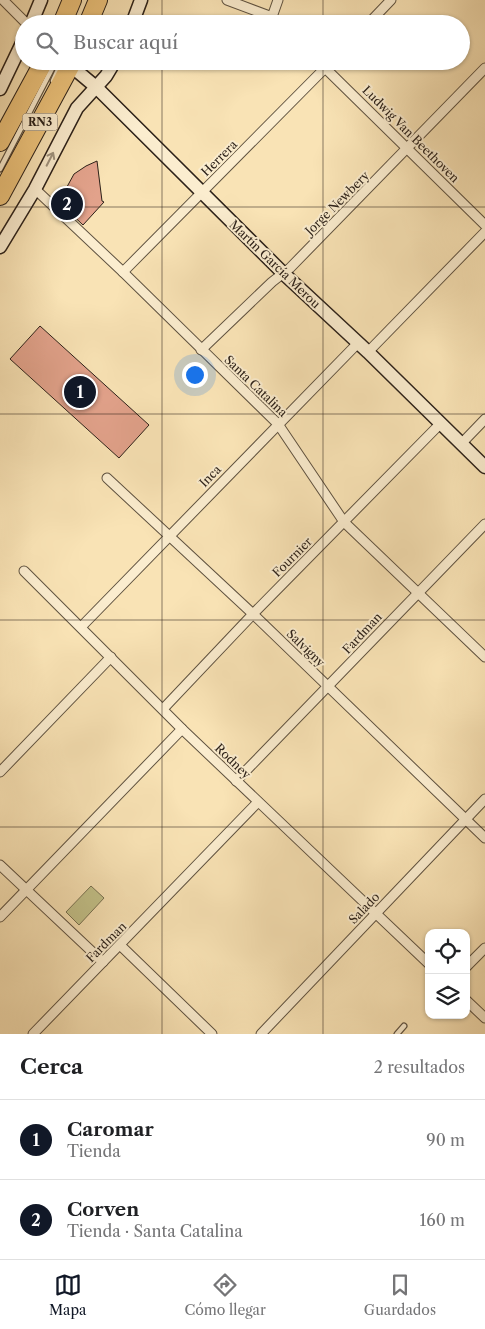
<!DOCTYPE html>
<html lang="es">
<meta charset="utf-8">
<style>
:root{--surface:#fff;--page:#f6f6f6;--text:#202124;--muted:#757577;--line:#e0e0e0;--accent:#111827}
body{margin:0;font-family:"Libre Caslon Text",serif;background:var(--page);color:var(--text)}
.controls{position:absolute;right:15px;bottom:15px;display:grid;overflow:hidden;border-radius:10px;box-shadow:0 1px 4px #0004}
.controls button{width:45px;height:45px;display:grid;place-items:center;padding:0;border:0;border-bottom:1px solid var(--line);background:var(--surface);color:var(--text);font:25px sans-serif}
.you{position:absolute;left:194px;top:374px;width:18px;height:18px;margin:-12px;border:4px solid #fff;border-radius:50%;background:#1a73e8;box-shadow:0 0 0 8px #1a73e833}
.badge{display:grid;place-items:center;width:32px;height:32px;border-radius:50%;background:var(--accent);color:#fff;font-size:16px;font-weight:700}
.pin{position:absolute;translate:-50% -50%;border:2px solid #fff;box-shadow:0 1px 5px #0006}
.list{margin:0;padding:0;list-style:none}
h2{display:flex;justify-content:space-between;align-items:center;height:65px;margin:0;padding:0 20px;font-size:21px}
h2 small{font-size:16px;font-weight:400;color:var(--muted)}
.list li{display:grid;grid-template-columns:32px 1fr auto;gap:15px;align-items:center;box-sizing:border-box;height:80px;padding:0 20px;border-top:1px solid var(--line)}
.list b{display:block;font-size:19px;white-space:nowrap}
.list p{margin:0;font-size:16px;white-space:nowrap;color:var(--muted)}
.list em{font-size:16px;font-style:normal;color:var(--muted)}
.icon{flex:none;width:28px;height:28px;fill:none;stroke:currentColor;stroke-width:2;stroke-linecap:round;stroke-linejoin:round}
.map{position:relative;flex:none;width:485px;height:1034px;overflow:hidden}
.search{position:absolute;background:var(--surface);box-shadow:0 1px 4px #0004;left:15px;right:15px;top:15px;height:55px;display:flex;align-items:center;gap:12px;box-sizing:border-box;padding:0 18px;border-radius:28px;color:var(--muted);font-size:19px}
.sheet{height:225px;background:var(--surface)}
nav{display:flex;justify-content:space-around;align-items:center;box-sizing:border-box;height:70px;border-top:1px solid var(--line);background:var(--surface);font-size:14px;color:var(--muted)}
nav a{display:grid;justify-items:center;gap:2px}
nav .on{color:var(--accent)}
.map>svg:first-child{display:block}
.green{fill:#c3c28a;stroke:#787252}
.building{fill:#e2a28b;stroke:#2c2119}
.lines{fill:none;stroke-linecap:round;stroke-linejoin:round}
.lane-casing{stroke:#5f5240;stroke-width:7}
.street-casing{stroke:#5f5240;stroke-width:11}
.secondary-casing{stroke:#2c2119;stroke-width:15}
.highway-casing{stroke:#2c2119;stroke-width:20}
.lane{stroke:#fbedcf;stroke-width:4.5}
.street{stroke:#fbedcf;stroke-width:9}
.secondary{stroke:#fbedcf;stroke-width:12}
.highway{stroke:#ecc27a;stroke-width:18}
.oneway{stroke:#9e917d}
.grid{fill:none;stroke:#2c2119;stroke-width:1;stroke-opacity:0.55}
.labels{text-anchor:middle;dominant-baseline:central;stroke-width:4;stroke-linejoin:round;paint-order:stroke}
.shield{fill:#fbedcf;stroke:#6a5e50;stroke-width:1}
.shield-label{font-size:11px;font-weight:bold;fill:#2c2119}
.street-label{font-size:12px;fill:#2c2119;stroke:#fbedcf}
</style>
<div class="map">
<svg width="485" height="1034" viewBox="0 0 485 1034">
<rect width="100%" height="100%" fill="#f9e3b5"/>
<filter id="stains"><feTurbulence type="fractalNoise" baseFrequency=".004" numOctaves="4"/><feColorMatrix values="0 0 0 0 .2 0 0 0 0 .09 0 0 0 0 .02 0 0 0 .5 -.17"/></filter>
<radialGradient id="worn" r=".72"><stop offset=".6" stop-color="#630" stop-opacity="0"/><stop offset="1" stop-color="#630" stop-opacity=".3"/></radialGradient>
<path class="green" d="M91,886L104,898L79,925L66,912Z"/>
<g class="building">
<path d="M97,161L102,201L104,202L83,225L64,207L62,196L74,174L86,166Z"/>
<path d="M40,326L149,425L119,458L10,359Z"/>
</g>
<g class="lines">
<defs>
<g id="lane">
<path d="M53,81L62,61"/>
<path d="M0,169L56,61"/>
<path d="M397,1034L404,1026"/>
</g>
<g id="street">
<path d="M3,0L27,24"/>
<path d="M227,0L272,17L279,24"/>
<path d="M272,17L278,0"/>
<path d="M368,24L391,0"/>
<path d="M318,61L485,225"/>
<path d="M35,189L123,272L278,424L344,522L485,657"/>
<path d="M123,272L332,61"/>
<path d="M201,350L272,282L290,268L485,68"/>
<path d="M368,352L485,232"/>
<path d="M461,444L485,419"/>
<path d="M107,478L253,614L485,838"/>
<path d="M24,571L182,729L429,964"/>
<path d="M81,627L358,343"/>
<path d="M163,709L253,614L440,424"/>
<path d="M0,772L111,657"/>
<path d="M236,781L485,524"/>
<path d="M0,865L103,962"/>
<path d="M0,917L182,729"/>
<path d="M120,945L212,1034"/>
<path d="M466,967L485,948"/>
<path d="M466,1000L485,1018"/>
<path d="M33,1034L258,802"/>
<path d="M261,1034L485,799"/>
</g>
<g id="secondary">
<path d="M31,24L41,0"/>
<path d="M132,24L141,0"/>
<path d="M71,66L96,87L283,273L368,352L485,467"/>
<path d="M0,89L24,39"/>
<path d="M0,247L35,189L77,108L106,76L115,61"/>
</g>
<g id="highway">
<path d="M62,24L72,0"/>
<path d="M88,24L98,0"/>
<path d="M0,142L44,61"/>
<path d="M0,196L73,61"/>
</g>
</defs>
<use href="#lane" class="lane-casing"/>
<use href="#street" class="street-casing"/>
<use href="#secondary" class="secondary-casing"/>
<use href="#highway" class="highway-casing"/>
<use href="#lane" class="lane"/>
<use href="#street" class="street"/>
<use href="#secondary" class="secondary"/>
<use href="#highway" class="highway"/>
</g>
<defs><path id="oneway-shaft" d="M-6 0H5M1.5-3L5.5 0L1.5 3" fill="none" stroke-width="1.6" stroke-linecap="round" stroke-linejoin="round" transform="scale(1.25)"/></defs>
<use class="oneway" href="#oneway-shaft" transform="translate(50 159) rotate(-63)"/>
<path class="grid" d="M162,0V24M323,0V24M162,61V1034M323,61V1034M0,207H485M0,414H485M0,620H485M0,827H485"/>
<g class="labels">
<rect class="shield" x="22.5" y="113.5" width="35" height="17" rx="4"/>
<g class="shield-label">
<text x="40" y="122">RN3</text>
</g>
<g class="street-label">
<text transform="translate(411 134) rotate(45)">Ludwig Van Beethoven</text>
<text transform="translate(219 158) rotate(-45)">Herrera</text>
<text transform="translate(337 203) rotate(-45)">Jorge Newbery</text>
<text transform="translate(275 264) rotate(44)">Martín García Merou</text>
<text transform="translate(256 386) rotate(44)">Santa Catalina</text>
<text transform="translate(210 476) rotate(-46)">Inca</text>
<text transform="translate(292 557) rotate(-45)">Fournier</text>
<text transform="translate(362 633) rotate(-47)">Fardman</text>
<text transform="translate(306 648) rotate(44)">Salvigny</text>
<text transform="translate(233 761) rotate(44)">Rodney</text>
<text transform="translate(364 908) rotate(-46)">Salado</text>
<text transform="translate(106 942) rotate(-45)">Fardman</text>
</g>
</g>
<rect width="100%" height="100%" filter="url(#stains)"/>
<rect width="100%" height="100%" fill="url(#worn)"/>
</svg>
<div class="controls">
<button><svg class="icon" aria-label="locate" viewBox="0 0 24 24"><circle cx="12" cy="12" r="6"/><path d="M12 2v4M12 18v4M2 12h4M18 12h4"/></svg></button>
<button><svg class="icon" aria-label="layers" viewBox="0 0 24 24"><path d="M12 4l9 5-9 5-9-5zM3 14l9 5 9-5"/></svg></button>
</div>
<div class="you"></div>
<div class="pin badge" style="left:80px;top:392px">1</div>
<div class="pin badge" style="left:67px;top:204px">2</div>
<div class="search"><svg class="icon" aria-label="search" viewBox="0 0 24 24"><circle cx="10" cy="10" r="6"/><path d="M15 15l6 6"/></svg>Buscar aquí</div>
</div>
<section class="sheet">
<h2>Cerca<small>2 resultados</small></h2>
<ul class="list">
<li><span class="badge">1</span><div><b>Caromar</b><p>Tienda</p></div><em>90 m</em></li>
<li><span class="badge">2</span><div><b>Corven</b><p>Tienda · Santa Catalina</p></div><em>160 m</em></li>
</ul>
</section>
<nav>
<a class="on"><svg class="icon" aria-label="map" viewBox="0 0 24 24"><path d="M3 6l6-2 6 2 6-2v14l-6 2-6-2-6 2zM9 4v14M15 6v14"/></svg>Mapa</a>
<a><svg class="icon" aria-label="directions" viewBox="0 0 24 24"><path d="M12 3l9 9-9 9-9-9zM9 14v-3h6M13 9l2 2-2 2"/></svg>Cómo llegar</a>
<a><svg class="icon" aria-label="saved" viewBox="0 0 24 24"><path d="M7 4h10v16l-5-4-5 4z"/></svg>Guardados</a>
</nav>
